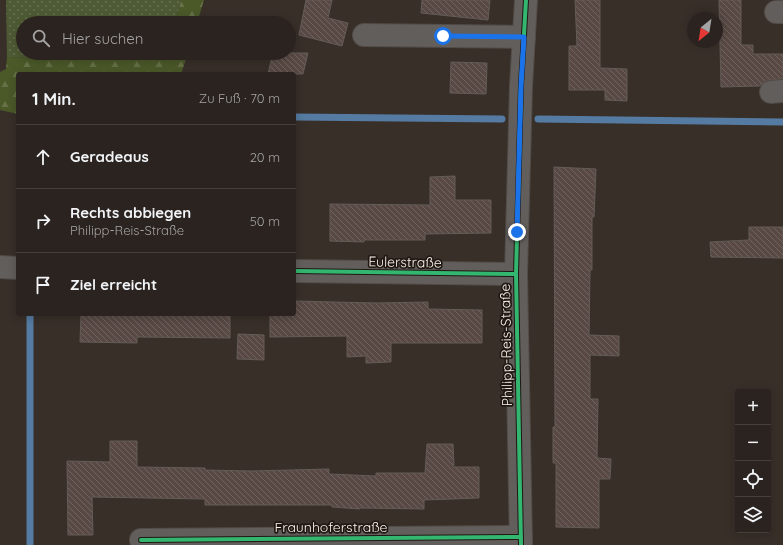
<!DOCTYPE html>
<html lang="de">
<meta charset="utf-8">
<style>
:root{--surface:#2a231f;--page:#362f2c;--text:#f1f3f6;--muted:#a5a4a4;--line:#46403d}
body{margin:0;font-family:Quicksand,sans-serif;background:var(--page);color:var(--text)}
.controls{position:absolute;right:12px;bottom:12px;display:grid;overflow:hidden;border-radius:4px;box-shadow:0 2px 10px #0003}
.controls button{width:36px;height:36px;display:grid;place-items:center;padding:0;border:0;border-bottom:1px solid var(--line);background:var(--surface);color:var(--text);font:20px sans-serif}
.compass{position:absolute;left:687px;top:12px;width:36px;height:36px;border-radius:50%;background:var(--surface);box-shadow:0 2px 10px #0003;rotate:210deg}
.stop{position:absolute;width:12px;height:12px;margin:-9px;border:3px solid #1a73e8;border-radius:50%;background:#fff}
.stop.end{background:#1a73e8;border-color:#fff;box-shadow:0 1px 4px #0008}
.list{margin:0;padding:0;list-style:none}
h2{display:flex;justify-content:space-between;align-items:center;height:52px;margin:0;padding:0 16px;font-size:17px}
h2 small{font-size:13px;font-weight:400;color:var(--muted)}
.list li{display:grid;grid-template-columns:26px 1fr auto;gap:12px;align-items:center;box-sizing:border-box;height:64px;padding:0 16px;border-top:1px solid var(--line)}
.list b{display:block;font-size:15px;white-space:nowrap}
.list p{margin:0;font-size:13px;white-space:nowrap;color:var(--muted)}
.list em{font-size:13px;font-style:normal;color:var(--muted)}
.icon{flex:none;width:22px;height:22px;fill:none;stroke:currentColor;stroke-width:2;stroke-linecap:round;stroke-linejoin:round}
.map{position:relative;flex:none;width:783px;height:545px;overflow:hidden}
.search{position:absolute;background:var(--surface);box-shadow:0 2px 10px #0003;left:16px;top:16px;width:280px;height:44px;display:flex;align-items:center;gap:10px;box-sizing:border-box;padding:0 14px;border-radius:22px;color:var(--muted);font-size:15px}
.panel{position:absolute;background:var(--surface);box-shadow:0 2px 10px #0003;left:16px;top:72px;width:280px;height:244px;border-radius:4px}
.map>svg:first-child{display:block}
.forest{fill:url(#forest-firs)}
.park{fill:url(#park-dots)}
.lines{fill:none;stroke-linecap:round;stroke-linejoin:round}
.stream{stroke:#557ba2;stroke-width:7}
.building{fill:url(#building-back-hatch);stroke:#645c57}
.minor-casing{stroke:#524b46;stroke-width:24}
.minor{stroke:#625e5c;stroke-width:22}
.cycleway-casing{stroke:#1f1813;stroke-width:6}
.cycleway{stroke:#33b770;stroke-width:4}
.route{stroke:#1a73e8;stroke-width:5}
.labels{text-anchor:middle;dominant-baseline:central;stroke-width:3.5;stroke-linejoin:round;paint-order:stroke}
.street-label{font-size:14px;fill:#fdf2eb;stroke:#1f1813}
</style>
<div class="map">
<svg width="783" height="545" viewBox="0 0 783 545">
<defs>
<pattern id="forest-firs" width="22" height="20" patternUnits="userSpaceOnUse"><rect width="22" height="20" fill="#4b5929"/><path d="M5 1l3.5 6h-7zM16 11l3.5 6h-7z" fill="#667148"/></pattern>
<pattern id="park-dots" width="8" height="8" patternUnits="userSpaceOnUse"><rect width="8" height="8" fill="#4e5a33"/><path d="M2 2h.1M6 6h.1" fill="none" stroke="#687251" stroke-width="1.8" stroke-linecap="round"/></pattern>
<pattern id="building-back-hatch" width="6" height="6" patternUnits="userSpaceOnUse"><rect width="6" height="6" fill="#584944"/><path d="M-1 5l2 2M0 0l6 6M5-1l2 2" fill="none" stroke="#71645f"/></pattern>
</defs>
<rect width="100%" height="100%" fill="#382f29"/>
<g class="forest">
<path d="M181,0H204L197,23H175Z"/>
<path d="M167,53H188L181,74H18V114L0,110V72L6,69L7,57L165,60Z"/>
</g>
<path class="park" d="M6,0H181L175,23H23V53H167L166,60L7,57Z"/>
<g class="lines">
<g class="stream">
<path d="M294,117L502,119"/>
<path d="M538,119L783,122"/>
<path d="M30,314V545"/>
</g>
</g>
<g class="building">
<path d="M306,0H332L328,18L348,23L342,46L299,35Z"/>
<path d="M422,0H490L488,20L421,13Z"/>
<path d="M575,0H600V68L627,69V101L605,100V90H569V46H577Z"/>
<path d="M719,0H741V45H753V54H783V79L770,80L764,82L760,86L721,87Z"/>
<path d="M273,53H308L303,74H268Z"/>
<path d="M451,62L487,63L486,94L450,93Z"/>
<path d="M554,167L596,169L594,217H592V270H590L589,335L619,336V356L590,355V399H598L597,458L611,459L610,479H599V528L556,527V463H553V427H555Z"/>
<path d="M455,176V200H491V233L425,234V240H364V242L330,241V204L430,205V177Z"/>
<path d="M749,227H783V258L711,257L710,242L749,240Z"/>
<path d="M294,301L376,303L428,302V309L482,310V343H391V362L366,363V356L347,357V336L270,337V314H294Z"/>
<path d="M81,314H230V338L137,337V343L80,342Z"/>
<path d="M238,334L264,335V360L237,359Z"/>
<path d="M110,441H137V467L205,468V470L251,471L329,469V474L376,476V473H425L427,444H453L454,465L453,467H479V498L424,500V509L360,508V509L332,507V505H205V499L92,497L93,535H68L67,461L110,462Z"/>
</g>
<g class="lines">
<defs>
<g id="minor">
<path d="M776,12H783"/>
<path d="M364,35L524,37"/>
<path d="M771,92L783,91"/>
<path d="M0,267L18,268"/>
<path d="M294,271L516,274"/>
<path d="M141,540L521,537"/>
<path d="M521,545L516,274L521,86L526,0"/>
</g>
</defs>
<use href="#minor" class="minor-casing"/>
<use href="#minor" class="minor"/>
<defs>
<g id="cycleway">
<path d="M294,271L516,274"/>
<path d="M141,540L521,537"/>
<path d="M521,545L516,274L521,86L526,0"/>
</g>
</defs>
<use href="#cycleway" class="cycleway-casing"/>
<use href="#cycleway" class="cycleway"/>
</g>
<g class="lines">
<path class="route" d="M443,36L524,37L521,86L517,232"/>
</g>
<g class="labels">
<g class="street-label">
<text transform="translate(405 262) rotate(1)">Eulerstraße</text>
<text transform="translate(506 345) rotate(-91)">Philipp-Reis-Straße</text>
<text x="331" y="527">Fraunhoferstraße</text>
</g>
</g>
</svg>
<div class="controls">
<button>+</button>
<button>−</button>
<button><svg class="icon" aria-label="locate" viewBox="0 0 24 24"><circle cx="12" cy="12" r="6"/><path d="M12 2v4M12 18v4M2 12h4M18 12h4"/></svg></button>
<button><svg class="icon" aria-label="layers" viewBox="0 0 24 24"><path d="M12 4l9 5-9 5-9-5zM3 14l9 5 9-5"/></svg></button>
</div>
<svg class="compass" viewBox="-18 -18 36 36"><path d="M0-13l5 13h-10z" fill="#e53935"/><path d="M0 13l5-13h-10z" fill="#a5a4a4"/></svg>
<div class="stop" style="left:443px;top:36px"></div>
<div class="stop end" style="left:517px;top:232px"></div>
<div class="search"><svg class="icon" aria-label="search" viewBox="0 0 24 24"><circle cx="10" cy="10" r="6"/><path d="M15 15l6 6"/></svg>Hier suchen</div>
<section class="panel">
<h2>1 Min.<small>Zu Fuß · 70 m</small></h2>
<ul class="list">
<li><svg class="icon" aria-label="ahead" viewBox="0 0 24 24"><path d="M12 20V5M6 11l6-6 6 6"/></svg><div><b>Geradeaus</b></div><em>20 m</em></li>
<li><svg class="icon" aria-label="right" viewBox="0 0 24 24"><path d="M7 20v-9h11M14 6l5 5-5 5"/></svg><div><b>Rechts abbiegen</b><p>Philipp-Reis-Straße</p></div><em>50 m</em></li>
<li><svg class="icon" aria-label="arrive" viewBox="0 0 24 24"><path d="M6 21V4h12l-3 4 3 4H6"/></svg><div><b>Ziel erreicht</b></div></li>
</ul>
</section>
</div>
